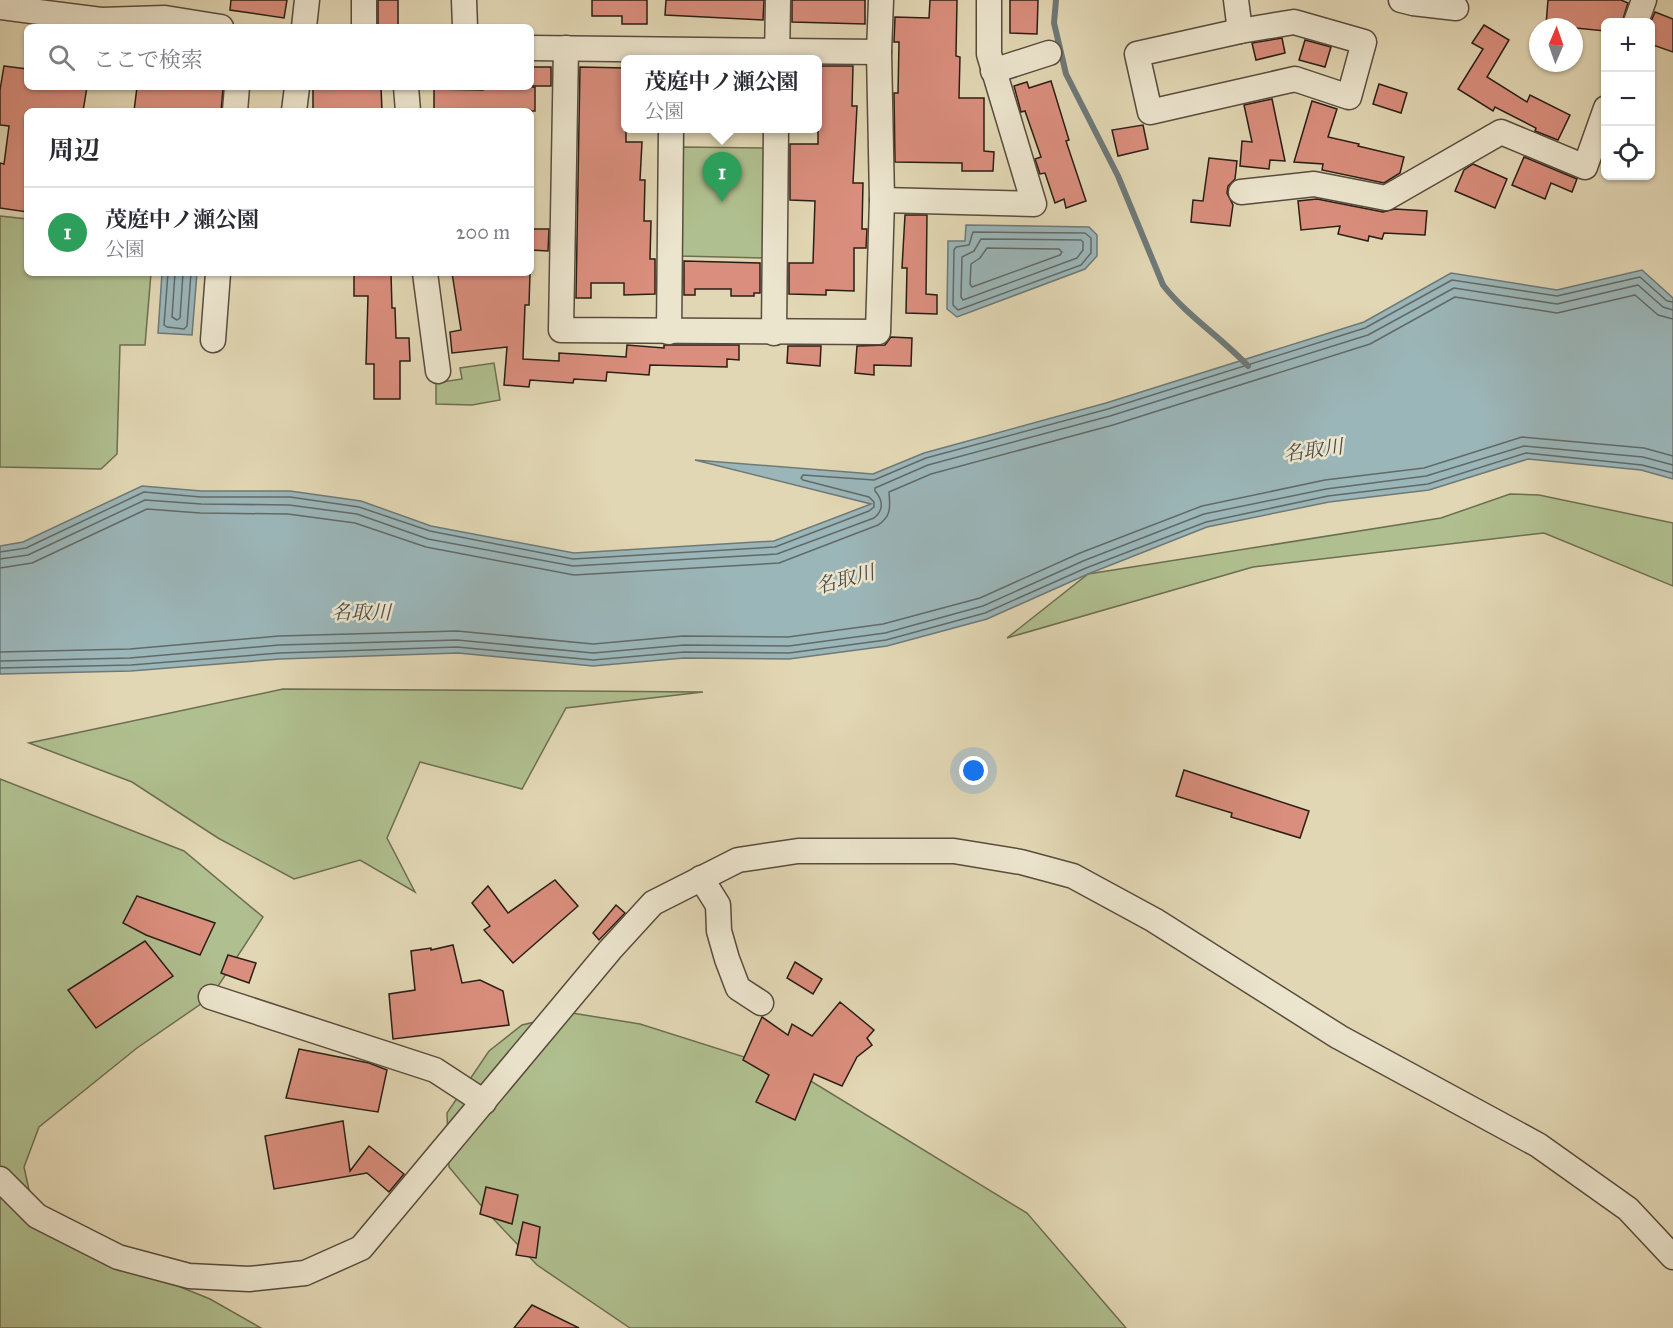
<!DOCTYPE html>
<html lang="ja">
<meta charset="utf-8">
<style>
:root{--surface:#fff;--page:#f2f2f3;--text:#2b2b33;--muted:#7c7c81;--line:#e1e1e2;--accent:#db2777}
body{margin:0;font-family:"IM FELL Great Primer","Noto Serif JP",serif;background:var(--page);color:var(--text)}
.controls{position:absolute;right:18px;top:18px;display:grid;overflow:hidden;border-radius:9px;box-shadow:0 2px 4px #0004}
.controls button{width:54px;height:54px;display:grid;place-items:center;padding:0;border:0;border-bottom:2px solid var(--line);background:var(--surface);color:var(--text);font:30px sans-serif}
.compass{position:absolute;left:1529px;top:18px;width:54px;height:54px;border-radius:50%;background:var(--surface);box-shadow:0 2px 4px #0004;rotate:2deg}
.you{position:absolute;left:974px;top:771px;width:21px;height:21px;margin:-15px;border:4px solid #fff;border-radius:50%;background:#1a73e8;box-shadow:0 0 0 9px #1a73e833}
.badge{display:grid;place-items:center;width:39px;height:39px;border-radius:50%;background:var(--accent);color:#fff;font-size:20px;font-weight:700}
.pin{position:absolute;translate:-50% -50px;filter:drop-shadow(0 2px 3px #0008)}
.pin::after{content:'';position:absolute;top:32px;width:21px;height:18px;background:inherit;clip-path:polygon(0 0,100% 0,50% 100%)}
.popup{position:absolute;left:621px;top:55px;width:201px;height:78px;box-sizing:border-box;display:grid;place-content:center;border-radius:9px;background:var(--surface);filter:drop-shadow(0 2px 4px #0005);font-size:20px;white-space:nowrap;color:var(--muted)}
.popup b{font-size:22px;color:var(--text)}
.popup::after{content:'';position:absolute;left:50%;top:100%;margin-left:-12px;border:12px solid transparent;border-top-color:var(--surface)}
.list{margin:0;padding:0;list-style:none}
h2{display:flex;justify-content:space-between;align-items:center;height:78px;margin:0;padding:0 24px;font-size:26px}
h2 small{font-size:20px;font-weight:400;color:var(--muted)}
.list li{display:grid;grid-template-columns:39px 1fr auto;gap:18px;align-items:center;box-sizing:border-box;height:90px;padding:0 24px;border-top:2px solid var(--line)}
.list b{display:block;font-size:22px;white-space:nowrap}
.list p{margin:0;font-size:20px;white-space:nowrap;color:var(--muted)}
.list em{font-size:20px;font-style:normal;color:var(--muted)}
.icon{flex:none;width:33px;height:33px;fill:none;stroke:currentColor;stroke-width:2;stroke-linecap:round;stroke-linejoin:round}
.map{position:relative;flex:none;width:1673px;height:1328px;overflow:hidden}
.search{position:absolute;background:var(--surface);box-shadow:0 2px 4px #0004;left:24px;top:24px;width:510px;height:66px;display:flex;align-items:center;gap:15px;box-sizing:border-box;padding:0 21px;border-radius:9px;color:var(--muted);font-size:22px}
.panel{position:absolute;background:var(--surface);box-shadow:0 2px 4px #0004;left:24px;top:108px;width:510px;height:168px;border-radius:9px}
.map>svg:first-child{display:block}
.green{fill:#b0bf8f;stroke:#6d6e52;stroke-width:1.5}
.water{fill:#9bb6b9;stroke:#6e7978;stroke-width:1.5}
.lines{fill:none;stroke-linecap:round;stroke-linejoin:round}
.shore{stroke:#626a68;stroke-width:1.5}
.stream{stroke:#6e7978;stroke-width:6}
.building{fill:#da8e7d;stroke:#2a1e16;stroke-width:1.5}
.minor-casing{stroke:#584c3e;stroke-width:27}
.minor{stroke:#ece5ce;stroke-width:24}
.labels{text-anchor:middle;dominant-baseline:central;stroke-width:5;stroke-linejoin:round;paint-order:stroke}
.water-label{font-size:20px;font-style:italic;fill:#4c4c47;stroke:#ece5ce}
</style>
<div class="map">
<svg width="1673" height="1328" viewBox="0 0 1673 1328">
<rect width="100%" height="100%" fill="#e2d7b4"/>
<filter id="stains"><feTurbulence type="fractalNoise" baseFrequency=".00333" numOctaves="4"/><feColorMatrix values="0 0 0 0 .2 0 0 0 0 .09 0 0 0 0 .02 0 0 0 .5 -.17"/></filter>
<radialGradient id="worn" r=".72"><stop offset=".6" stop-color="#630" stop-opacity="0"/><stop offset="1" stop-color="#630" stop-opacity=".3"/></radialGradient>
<g class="green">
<path d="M681,147L766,148L764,258L679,256Z"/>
<path d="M0,216L27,219V273H151L145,345H120L117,454L101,469L0,467Z"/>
<path d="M494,363L500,400L472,405L436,404V383L462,379L460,368Z"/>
<path d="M1510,494L1539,495L1673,523V586L1544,533L1253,567L1007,638L1088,574L1441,518Z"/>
<path d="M283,689L703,692L566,708L522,789L420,762L387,838L415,892L360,860L294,879L218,838L132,782L29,743Z"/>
<path d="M0,779L184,851L263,917L211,997L137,1048L39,1127L24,1167L36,1222L89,1250L210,1299L261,1328H0Z"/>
<path d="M572,1013L640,1024L801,1075L1027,1213L1126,1328H630L537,1265L484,1209L449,1167L447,1113L489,1051L522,1025Z"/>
</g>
<g class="water">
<path d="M966,225L1089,227L1097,235V256L1085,269L957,317L947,309L948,241H965Z"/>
<path d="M1642,270L1673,298V479L1641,470L1528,459L1429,490L1329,502L1207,527L1088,574L987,619L887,646L789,659L684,658L593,666L458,653L280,659L131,671L0,674V546L23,542L142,486L201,491H290L361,501L431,526L574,553L774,541L871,504L695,460L873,474L924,453L1106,403L1364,322L1451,273L1557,290Z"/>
<path d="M162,273H197L192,335L158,333Z"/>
</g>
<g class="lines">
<g class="shore">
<path d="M973,232L1085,233L1091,238V253L1081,265L958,310L953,305L954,250L956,247L969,245Z"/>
<path d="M981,239L1081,240L1083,242V250L1077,258L963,300L961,297L962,257L974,251Z"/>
<path d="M987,248L1059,249L1062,252L1060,255L972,287L970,284L971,264L980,258Z"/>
<path d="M168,273L164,325L167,327L184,329L187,326L191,273"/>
<path d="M175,273L172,317L177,320L180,318L183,273"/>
<path d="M0,552L26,548L144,492L201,497H290L359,507L430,531L573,559L775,547L869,511L874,507V502L869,497L803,480L801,478L803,475L874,480L926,458L1108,409L1365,328L1452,280L1557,296L1640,277L1667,301L1673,302"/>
<path d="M0,559L28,555L145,500L201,504L289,505L357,514L428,539L573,566L777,554L874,518C884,510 883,500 875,491V488L928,465L1110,416L1368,335L1454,288L1557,304L1638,285L1663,307L1673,310"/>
<path d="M0,568L32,563L147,509L200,513L288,514L355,523L426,547L574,575L779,563L878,525C892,516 890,506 889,492L931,474L1113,425L1370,344L1455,297L1557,313L1635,295L1658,315L1673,319"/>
<path d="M0,652L130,649L279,636L457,631L593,644L683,636L788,637L883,624L980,598L1080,553L1202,506L1325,480L1424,468L1522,437L1644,448L1673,456"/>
<path d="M0,661L130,658L279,645L457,640L593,653L684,645L789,646L885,633L983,606L1083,561L1204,514L1326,489L1426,476L1524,446L1643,457L1673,465"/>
<path d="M0,668L131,665L280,653L457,647L593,660L684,652L789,653L886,640L985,613L1086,568L1206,522L1328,496L1428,484L1526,453L1642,465L1673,473"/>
</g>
<path class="stream" d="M1056,0L1054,23L1066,74L1118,176L1163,285C1187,316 1221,337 1248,366"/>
</g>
<g class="building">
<path d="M231,0H287L284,18L230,10Z"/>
<rect x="378" y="0" width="20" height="27"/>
<path d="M592,0H647V24H622V16H592Z"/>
<path d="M666,0H764L763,20L665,15Z"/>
<path d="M792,0H865V24L792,22Z"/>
<path d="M930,0H957L956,56L960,57L959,98H984V151L994,152L993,171H962V163L895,162L894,93H898L899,42H894L895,17L929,18Z"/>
<path d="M1010,0H1038L1037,34L1010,33Z"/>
<path d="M1548,0H1621L1628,3L1622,22H1605V31L1546,25Z"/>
<path d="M1655,12L1673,19V52L1650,44V24Z"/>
<path d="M1484,25L1509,40L1487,77L1527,102L1530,95L1570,115L1558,140L1535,131L1536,128L1495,107L1493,111L1458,89L1483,49L1472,43Z"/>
<path d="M1282,38L1285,53L1256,60L1252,43Z"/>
<path d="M1305,40L1331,47L1325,67L1299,60Z"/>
<path d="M4,66L27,69V87H87L83,111H27V212L0,208V163L4,164L9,126L0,125V90Z"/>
<path d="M821,66H853L852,106H857L853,183H863L862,229H867L866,248H854V291L826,290V295L789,294V263H813L815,201L790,200V144H818V105H820Z"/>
<rect x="531" y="67" width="20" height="19"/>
<path d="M580,67L626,68V142H642L640,180H645L644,221H651L650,259H655V294L624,295V283H591V298H576Z"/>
<path d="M1051,81L1069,140L1066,141L1086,201L1066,208L1064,199L1055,203L1045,173L1040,174L1035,159L1041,157L1025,111L1021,112L1014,86L1027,82L1029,88Z"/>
<path d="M1379,84L1407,93L1401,113L1373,104Z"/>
<path d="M137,87H202L223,89L221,111H134Z"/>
<path d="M313,87H381L382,111H313Z"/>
<path d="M483,87H535V111H434V89L483,90Z"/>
<path d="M1272,99L1285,161L1270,160L1269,169L1240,166L1242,141L1252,142L1244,105Z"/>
<path d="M1312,101L1337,109L1328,137L1359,144L1358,146L1404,157L1400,173L1384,183L1322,170L1323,164L1294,162Z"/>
<path d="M1143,125L1148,149L1118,156L1112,130Z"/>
<path d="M1524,157L1577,179L1572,192L1551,183L1545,199L1512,185Z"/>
<path d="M1209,158L1237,161L1235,179L1228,186L1227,193L1233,205L1230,226L1191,222L1193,200L1203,201Z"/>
<path d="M1473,164L1507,179L1495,208L1455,191L1464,170Z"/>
<path d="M1317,199L1383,212L1395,209L1427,211L1425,235L1384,233L1382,239L1369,236L1368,241L1338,234L1340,226L1301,230L1298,201Z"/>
<path d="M905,215H927L926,294L937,295V314L906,313L907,268H902Z"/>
<path d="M531,229H549L548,251L531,250Z"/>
<path d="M684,261L760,263V293H754V296H731V289H695V295H684Z"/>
<path d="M391,273L392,308H395L396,338H409L410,361H400V399H374V364H366L368,296H354V274Z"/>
<path d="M452,273H530L529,305H525L523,359L559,361V353L626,357L627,345L664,348V345H739V360L727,359V367L650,365L649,375L607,372L606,381L574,379L573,383L530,380L529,387L504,385L507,347L452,353L450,332L461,330Z"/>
<path d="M891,337L912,338L911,366L874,365V375L855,373L857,346L885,345Z"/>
<path d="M788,346H821L820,366L787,363Z"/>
<path d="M1184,770L1309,811L1300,838L1231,817L1232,813L1176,796Z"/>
<path d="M555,880L578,906L513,963L484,930L490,926L472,903L488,886L508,913Z"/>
<path d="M137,896L215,923L200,955L146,935L123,923Z"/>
<path d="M616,905L625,913L599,940L593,933Z"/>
<path d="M145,941L173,976L96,1028L68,990Z"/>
<path d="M453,945L462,983L480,980L503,991L509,1025L393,1039L389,994L415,990L411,951L431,948V950Z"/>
<path d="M228,955L256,963L249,983L221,973Z"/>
<path d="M795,962L822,979L813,994L787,978Z"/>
<path d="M840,1002L874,1030L867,1038L872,1045L857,1057L842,1086L814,1074L795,1120L756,1102L769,1075L743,1060L762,1017L788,1035L792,1024L812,1036Z"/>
<path d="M299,1049L369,1063L387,1070L378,1112L286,1098Z"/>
<path d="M343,1121L350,1171L369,1146L404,1174L389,1192L367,1173L274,1189L265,1136Z"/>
<path d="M486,1187L518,1195L512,1224L480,1214Z"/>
<path d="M523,1222L540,1227L536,1258L516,1255Z"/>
<path d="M532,1305L579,1328H514Z"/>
</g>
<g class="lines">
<defs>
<g id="minor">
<path d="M364,0V27"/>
<path d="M464,0L465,27"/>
<path d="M1236,0L1240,31"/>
<path d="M1401,0L1413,3L1456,8"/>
<path d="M0,7L101,20L165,18L221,27"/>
<path d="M1294,22L1364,42L1349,97L1295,79L1150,112L1137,54L1240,31Z"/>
<path d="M1636,22L1644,0"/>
<path d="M304,27L307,0"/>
<path d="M531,48L879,52"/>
<path d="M566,48L561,330L878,332L882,200L879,52L881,0"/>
<path d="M777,59L778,0"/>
<path d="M993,71L1049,53"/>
<path d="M406,87L408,111"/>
<path d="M235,111L237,87"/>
<path d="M294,111L297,87"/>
<path d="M1241,192L1314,184L1386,198L1501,132L1585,167L1606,108"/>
<path d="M882,200L1034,204L989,54V0"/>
<path d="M425,273L438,371"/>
<path d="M669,332L671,128"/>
<path d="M774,333L776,128"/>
<path d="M213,340L218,273"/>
<path d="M701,878L718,905L719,931L727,959L738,988L761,1003"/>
<path d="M211,997L435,1070L484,1102"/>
<path d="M0,1179L37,1216L118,1257L189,1276L249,1279L305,1273L361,1248L610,950L653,903L738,860L798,851H954L1021,862L1073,876L1154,920L1339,1037L1538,1145L1628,1209L1673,1257"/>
</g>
</defs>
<use href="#minor" class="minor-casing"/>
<use href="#minor" class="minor"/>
</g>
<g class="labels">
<g class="water-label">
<text transform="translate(1313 450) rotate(-8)">名取川</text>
<text transform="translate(845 579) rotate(-15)">名取川</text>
<text x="361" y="612">名取川</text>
</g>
</g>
<rect width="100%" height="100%" filter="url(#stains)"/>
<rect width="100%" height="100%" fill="url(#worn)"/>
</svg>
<div class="controls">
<button>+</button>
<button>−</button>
<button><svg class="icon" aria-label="locate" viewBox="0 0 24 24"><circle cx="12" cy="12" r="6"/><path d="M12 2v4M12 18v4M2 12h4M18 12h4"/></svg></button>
</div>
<svg class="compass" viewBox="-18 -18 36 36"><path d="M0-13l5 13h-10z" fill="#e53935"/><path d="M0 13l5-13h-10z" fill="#7c7c81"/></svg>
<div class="you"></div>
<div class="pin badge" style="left:722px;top:202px;background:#2e9e5b">1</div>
<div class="popup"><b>茂庭中ノ瀬公園</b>公園</div>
<div class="search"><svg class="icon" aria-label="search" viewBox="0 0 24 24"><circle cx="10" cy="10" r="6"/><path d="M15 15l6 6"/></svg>ここで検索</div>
<section class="panel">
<h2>周辺<small></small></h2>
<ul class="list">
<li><span class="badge" style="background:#2e9e5b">1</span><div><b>茂庭中ノ瀬公園</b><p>公園</p></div><em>200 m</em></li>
</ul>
</section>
</div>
